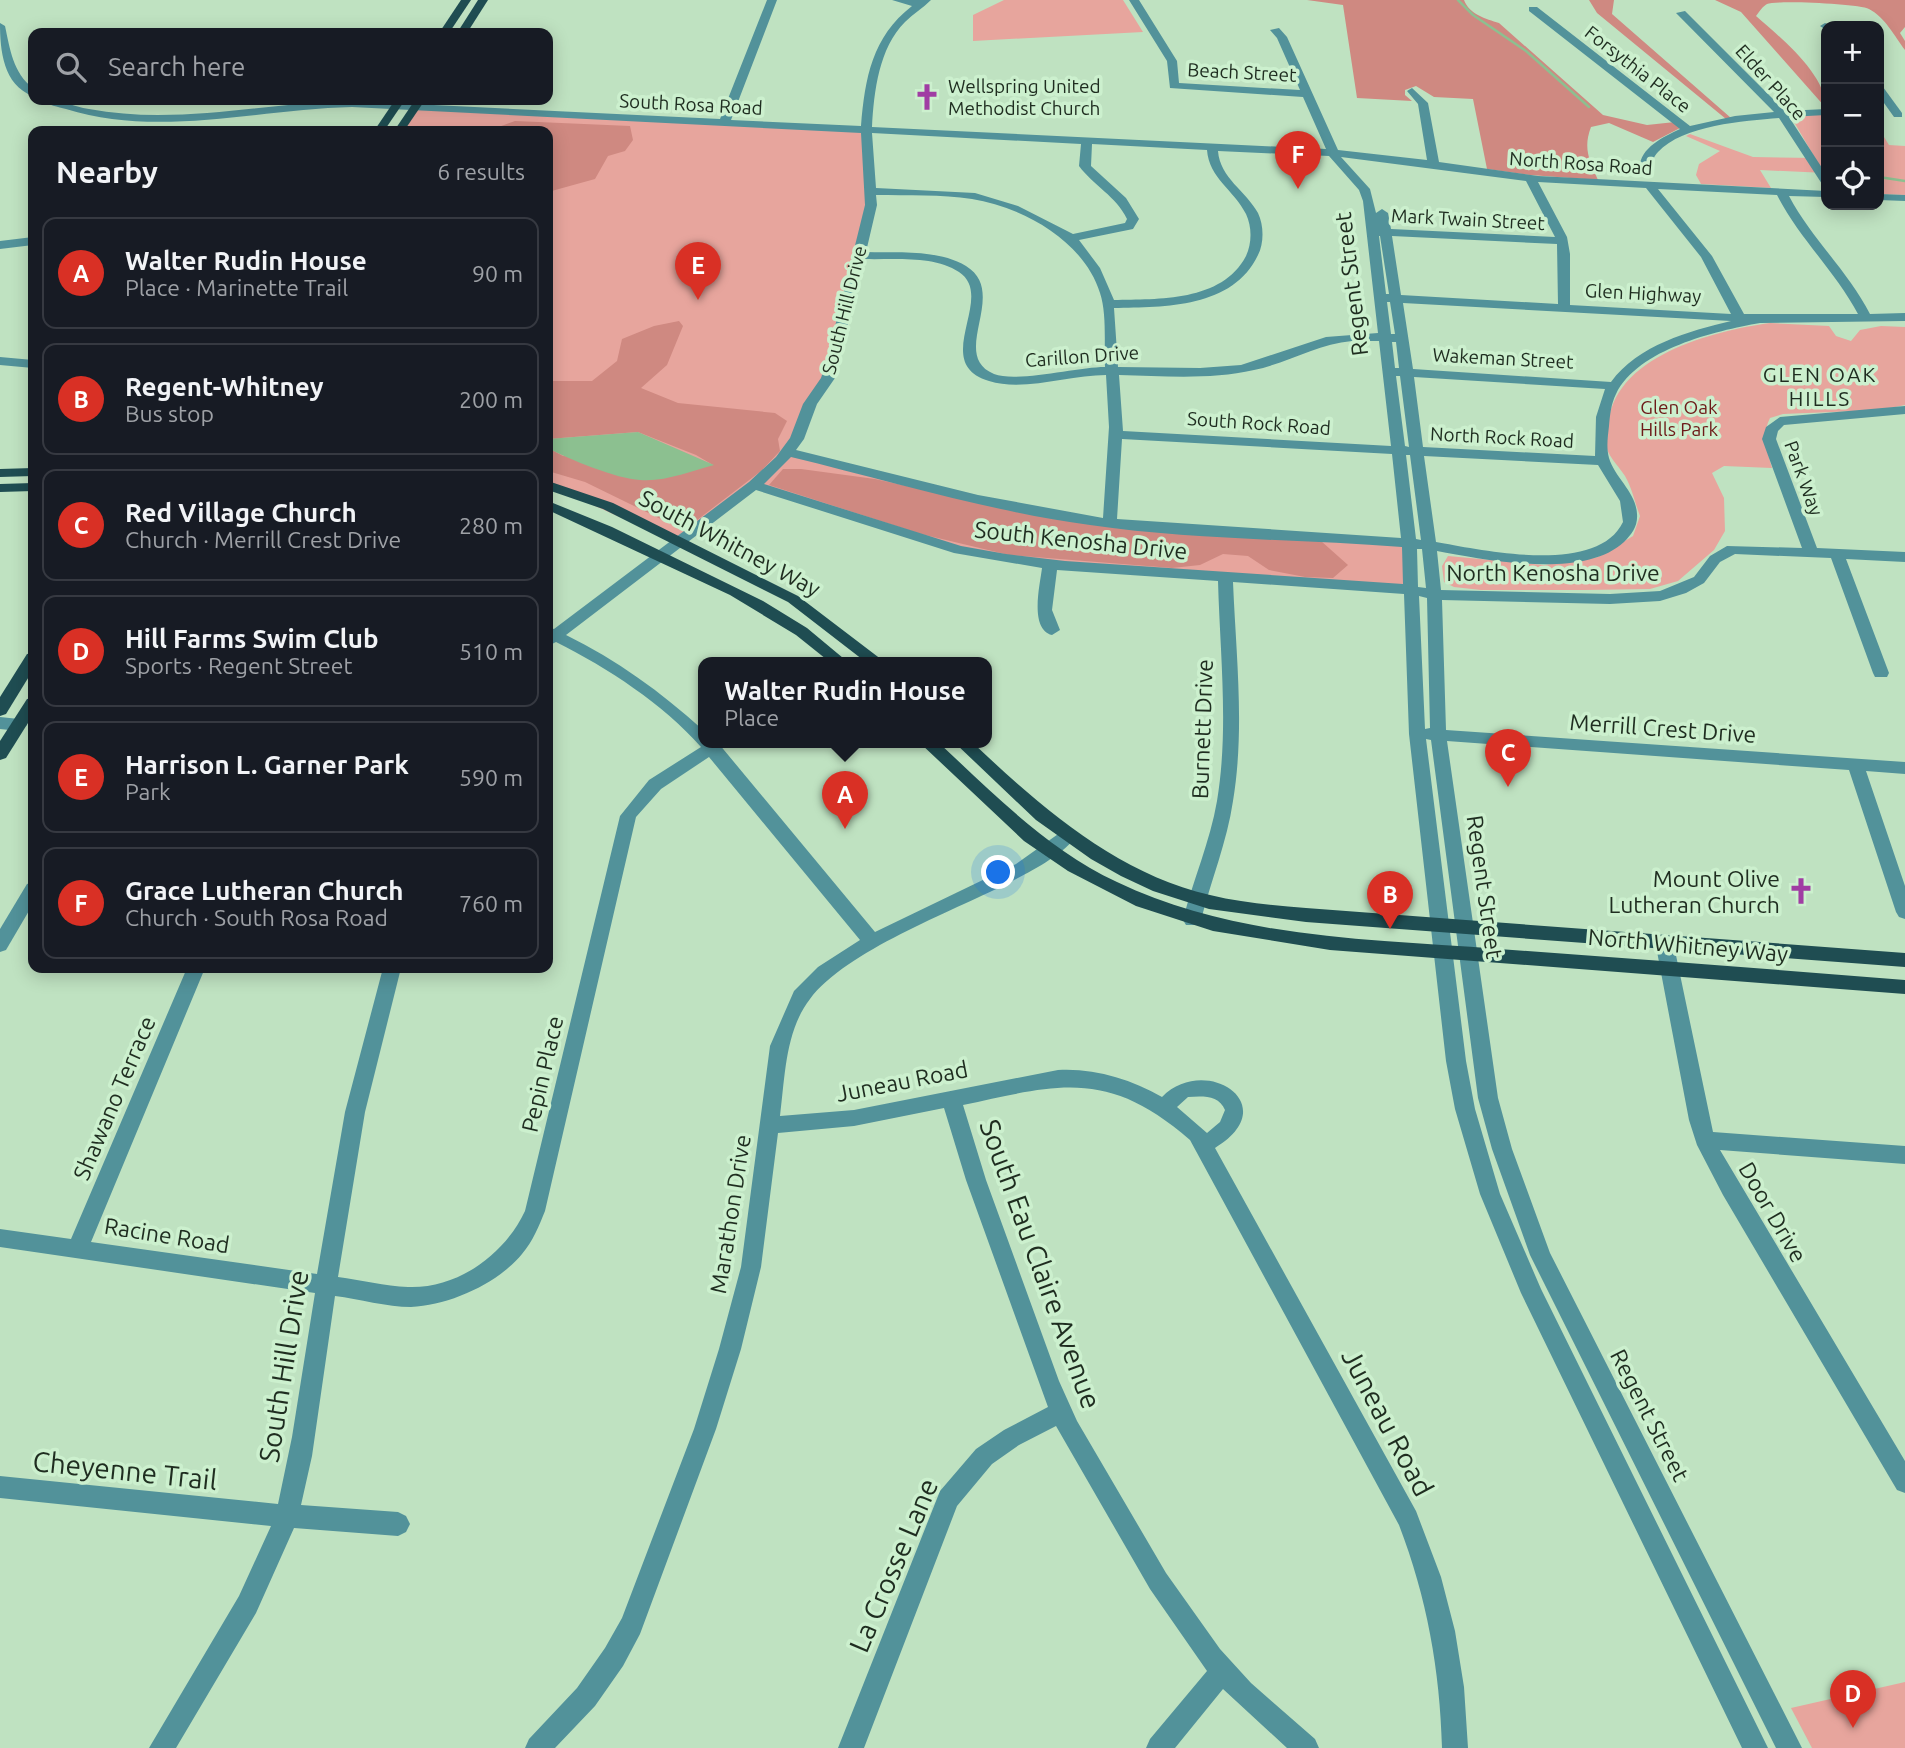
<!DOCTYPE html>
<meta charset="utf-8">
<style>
:root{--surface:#171b24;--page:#242831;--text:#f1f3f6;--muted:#9ea1a6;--line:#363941;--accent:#d93025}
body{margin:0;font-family:Ubuntu,sans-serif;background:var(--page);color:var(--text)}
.controls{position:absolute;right:21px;top:21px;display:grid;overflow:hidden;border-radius:14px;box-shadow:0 4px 18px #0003}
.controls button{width:63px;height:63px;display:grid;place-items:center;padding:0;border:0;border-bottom:2px solid var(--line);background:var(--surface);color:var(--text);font:35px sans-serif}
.you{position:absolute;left:999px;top:873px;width:24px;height:24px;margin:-18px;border:5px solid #fff;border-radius:50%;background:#1a73e8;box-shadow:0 0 0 10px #1a73e833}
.badge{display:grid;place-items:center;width:46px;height:46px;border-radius:50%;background:var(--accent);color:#fff;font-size:23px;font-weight:700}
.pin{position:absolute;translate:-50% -58px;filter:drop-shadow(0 2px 4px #0008)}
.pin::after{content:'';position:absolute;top:37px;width:24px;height:21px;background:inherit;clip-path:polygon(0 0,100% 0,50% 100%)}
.popup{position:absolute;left:698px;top:657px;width:294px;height:91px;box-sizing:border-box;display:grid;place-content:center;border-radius:14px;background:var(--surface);filter:drop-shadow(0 2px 5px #0005);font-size:23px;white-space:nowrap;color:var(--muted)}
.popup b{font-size:26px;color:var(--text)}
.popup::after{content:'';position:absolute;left:50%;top:100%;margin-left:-14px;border:14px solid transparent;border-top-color:var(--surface)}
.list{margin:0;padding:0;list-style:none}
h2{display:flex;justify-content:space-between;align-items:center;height:91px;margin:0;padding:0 28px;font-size:30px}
h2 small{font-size:23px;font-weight:400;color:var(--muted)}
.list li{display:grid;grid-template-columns:46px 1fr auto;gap:21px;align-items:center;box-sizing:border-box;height:112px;margin:0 14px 14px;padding:0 14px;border:2px solid var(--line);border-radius:14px}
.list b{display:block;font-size:26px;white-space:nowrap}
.list p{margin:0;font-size:23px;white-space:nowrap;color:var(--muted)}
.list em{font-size:23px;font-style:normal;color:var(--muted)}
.icon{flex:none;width:38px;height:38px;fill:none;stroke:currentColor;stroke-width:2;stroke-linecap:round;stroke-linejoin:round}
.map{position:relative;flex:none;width:1905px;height:1748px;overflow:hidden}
.search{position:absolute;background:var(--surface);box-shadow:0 4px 18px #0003;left:28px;top:28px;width:525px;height:77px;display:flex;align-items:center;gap:18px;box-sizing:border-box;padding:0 24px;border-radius:14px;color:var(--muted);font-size:26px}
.panel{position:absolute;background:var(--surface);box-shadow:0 4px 18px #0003;left:28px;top:126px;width:525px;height:847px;border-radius:14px}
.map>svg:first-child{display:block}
.green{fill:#e7a59d}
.forest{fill:#cf8981}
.water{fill:#8cc090}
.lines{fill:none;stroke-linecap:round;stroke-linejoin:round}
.stream{stroke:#8cc090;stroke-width:2.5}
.minor{fill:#52929a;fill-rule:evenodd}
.major{fill:#1f4d52;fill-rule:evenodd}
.labels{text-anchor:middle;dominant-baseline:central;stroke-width:7;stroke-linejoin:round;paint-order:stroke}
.far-street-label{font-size:19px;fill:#1f2d20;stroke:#ccf0ce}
.far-poi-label{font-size:19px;fill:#1f2d20;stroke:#ccf0ce;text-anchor:start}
.far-park-label{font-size:19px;fill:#6d1a18;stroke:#ccf0ce}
.far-neighbourhood-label{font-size:21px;letter-spacing:2px;fill:#1f2d20;stroke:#ccf0ce}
.street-label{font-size:23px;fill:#1f2d20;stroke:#ccf0ce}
.poi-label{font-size:23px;fill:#1f2d20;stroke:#ccf0ce;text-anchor:end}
.near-street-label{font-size:28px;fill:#1f2d20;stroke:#ccf0ce}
</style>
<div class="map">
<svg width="1905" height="1748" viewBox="0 0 1905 1748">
<rect width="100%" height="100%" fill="#bfe2c1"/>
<g class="green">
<path d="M1004,0H1123L1143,32L973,41V15Z"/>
<path d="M415,107L866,130L870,182L833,363L788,451L1058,516L1409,543L1413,591L989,556L754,485L678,543L548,485V131H399Z"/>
<path d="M1826,114V173L1760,170L1771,188L1701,184L1696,175L1699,164L1720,151L1686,136L1690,134L1753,157L1815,158L1790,115Z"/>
<path d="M1879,129L1889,145L1905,146V195L1879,194Z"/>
<path d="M1770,323L1829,326L1836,336L1851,341L1860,330L1881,326L1905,327V405L1881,410L1783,414L1770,418C1761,436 1767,450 1772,468L1724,466L1712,473L1724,498L1725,531L1714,550L1678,581L1650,589L1584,590H1481L1454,587L1444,582L1442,566L1448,556L1544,565L1598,557L1633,536L1640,516C1635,503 1632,488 1625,476C1620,468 1610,458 1607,449C1606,443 1608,434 1608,428C1611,356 1713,331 1770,323Z"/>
<path d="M1905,1682V1748H1812L1791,1708Z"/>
</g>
<g class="forest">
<path d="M1307,0H1464C1469,14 1486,19 1499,23L1603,115L1647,125L1675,122L1680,128L1653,142L1609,123L1591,127C1583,148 1589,160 1598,180L1530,175L1487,169L1473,99L1434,97L1416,86L1405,90V95L1412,101L1357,98L1343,5Z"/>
<path d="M1589,0H1614L1612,14L1731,118L1726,119L1597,13Z"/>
<path d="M1715,0H1905V27L1900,33L1905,41V50C1895,37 1885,17 1869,9C1859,4 1777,0 1767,4C1763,6 1759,12 1756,16C1780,37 1826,74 1826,108L1741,12Z"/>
<path d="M515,121L630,126L633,140L625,151L608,156L595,179L548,192V131H494L496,128Z"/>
<path d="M679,321L683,326L667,365L641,388L678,403L775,413L787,421L778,439L780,451L761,471L688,527L675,526L585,482L548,471V448L563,456L713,465L696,455L638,432L548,439V381H592L617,361L622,339L654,326Z"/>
<path d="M783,469H801L875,479L1047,517L1321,541L1348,565L1333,578L1305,577L1269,570L1248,556L1223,554L1200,565L1172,568L1009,555L921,534L769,485Z"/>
</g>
<path class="water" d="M638,432L714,465C691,471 665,482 640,480C617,479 568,459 548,448V439Z"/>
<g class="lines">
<g class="stream">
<path d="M1458,0L1473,15L1526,51L1589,107"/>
<path d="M1879,177L1905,181"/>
</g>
<g class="minor">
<path d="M767,0H777L731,120L861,126C865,78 872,37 912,6L892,0H931C923,8 913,14 905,22C879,48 874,91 872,127L1326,149L1303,97L1170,88L1167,61L1129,0H1139L1177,61L1179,83L1300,90L1277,38L1270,30L1279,28L1287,37L1338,150L1427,160L1418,104L1407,91L1412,88L1428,103L1439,162L1538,176L1826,191V197L1789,196C1811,238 1848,271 1870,314L1905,313V321L1760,323C1715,331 1638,349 1616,394C1611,404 1610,415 1609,426C1608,436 1606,447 1609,458C1615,478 1636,492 1637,514C1638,526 1632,534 1624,542C1583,580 1486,560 1437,551L1441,590L1610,594L1660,591L1694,577L1710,556L1727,546L1802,548L1762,439L1766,427L1780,417L1905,406V414L1784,425L1778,431L1776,439L1817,548L1905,552V562L1846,559L1889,673L1887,677H1875L1873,673L1831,558L1735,554L1720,562L1704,583L1686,593L1660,601L1610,604L1442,600L1446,730L1905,762V774L1866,771L1905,886V919L1899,917L1896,912L1849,770L1447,741L1498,1098L1512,1149L1550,1253L1802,1748H1776L1530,1255L1492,1149L1478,1098L1431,740L1426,739L1466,1061L1475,1109L1500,1194L1541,1289L1768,1748H1742L1521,1293L1480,1194L1455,1109L1446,1061L1409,734L1404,594L1233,582C1236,655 1245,729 1233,801C1227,842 1211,880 1201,920L1198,925H1186L1183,920C1193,880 1210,842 1217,801C1229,729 1220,654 1218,581L1057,570L1052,610L1060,630L1052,635C1029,629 1040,585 1042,568L954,553L756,490L566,635C617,660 661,692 703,730V743L719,744L875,932L1016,864L1061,832H1073L1076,836C1065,854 1025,875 1006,884C951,912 846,951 810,999C785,1031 785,1078 780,1116L854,1110L1058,1070C1095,1068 1130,1079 1162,1097C1205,1053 1286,1105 1215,1148L1416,1511L1441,1577L1455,1631L1464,1687L1468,1748H1442C1440,1670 1427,1598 1399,1525L1190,1140C1108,1069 1060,1084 963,1105L986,1180L1059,1381L1077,1421L1166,1573L1220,1649L1251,1683L1315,1739L1319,1748H1287L1223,1689L1175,1748H1146L1150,1739L1207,1671L1150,1589L1056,1426L1019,1445L992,1464L957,1506L864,1748H838L940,1491L976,1449L1004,1430L1048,1407L966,1180L944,1108L854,1126L778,1133L761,1267L741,1349L716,1429L640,1634L623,1666L595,1706L555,1748H525L529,1739L577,1688L605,1648L622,1618L694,1429L719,1349L741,1267L770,1046L794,991L818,967L860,940L709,757L661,789L636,817L545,1211C539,1226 533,1241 522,1254C497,1284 450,1305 411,1307C387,1307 359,1299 335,1296L312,1456L301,1505L398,1512L406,1516L410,1524L406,1532L398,1536L294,1528L256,1613L176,1748H149L239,1596L271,1526L0,1498V1476L278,1504L292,1437L315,1293L0,1247V1229L71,1239L187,968H205L91,1242L317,1274L345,1112L383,968H401L365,1112L338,1277C361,1280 385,1286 408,1287C458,1289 505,1254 525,1211L620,816L649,780L701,747C663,704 608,668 556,642L548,646V627L554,629L749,482L776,457L790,438L803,404L821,378L826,363L865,205L861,133L352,107C258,109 158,138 66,109C58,107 48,105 42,100C59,99 72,106 89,109C112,113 135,115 158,115C223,115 287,102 352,101L720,119ZM872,133L1081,144L1079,166C1094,186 1116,196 1127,219L1125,223L1073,234L1018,206L975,193L876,188ZM1092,144L1207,150C1209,178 1234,190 1246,214C1252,227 1252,243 1246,256C1222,302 1158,299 1114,300L1100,268L1079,240L1133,229L1139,219L1126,198L1091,166ZM1218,151L1329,156L1359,190L1363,201L1378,333L1326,337L1241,365L1200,368L1118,367L1114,308C1165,307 1233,308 1258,255C1264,243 1264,226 1258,213C1246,191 1220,178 1218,151ZM1341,157L1526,181L1555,237L1391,229L1388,213L1382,209L1376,213L1370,189ZM1538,182L1646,188L1701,257L1731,314L1570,305V254L1567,237ZM1658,189L1777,195C1799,238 1835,271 1858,314H1744L1712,256ZM876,195C908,196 941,194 972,199C1023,207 1084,241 1100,293C1107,314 1104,344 1105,367C1077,367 1017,383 994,374C948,355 1010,293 966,266C938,249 897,253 866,252L877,205ZM1379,236H1380L1389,294H1386ZM1392,236L1557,244L1558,304L1401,295ZM864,259C893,260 933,255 959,272C997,297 929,363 989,381C1023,392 1070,375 1106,375L1109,427L1103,518L978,495L796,450L804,439L817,404L835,378ZM1387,302H1390L1395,334H1391ZM1403,303L1731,321C1689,331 1638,345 1611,382L1413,369ZM1352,341H1379L1391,446L1123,431L1119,375C1164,376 1210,380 1254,370C1288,363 1317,344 1352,341ZM1392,342H1396L1399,368H1395ZM1396,376H1400L1409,447L1405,446ZM1414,377L1605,389L1596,417L1595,456L1423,447ZM1122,439L1392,454L1401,538L1117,519ZM1406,455H1410L1421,540L1416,539ZM1424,456L1598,465L1620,501L1623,522C1597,576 1482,550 1436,542ZM791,457C890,481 988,511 1090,525C1193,540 1298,539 1402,547L1403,584L1065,561L1006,554L961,546L764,484ZM1417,549H1422L1426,588L1418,587ZM1419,596L1427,598L1430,728L1425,729ZM1188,1097C1203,1096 1219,1095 1225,1110L1220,1122L1207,1133L1177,1107Z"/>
<path d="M1529,7H1537L1690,126L1735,116L1774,112L1676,13L1685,11L1785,111L1826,109V115L1789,117L1826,174V185L1822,184L1779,118C1744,121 1683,125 1658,152C1653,157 1651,165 1648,171H1640C1637,149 1663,137 1680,129L1529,11Z"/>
<path d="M0,23L5,26C10,49 13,73 33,88V96C3,85 0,50 0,23Z"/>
<path d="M1825,23L1831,26H1826V30L1820,26Z"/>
<path d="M1879,86L1883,87L1902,113V117H1894L1879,96Z"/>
<path d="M1879,194L1905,195V201L1879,200Z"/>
<path d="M33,237V245L0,249V241Z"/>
<path d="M0,357L33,360V368L0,365Z"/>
<path d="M0,717L19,719L27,725L19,731L0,729Z"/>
<path d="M33,882V904L6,950L0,952V929L27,884Z"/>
<path d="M1664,934L1670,936L1673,941L1713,1132L1905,1146V1164L1720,1150L1905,1461V1493L1897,1490L1723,1195L1697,1145L1689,1120L1655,941L1658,936Z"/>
</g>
<g class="major">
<path d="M461,0H471L449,33H439Z"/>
<path d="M478,0H488L467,33H457Z"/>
<path d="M395,100H405L384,131H374Z"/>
<path d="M415,100H425L404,131H394Z"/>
<path d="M33,468V476L0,477V469Z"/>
<path d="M548,481L613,503L798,596L886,663H867L788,602L603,509L548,490Z"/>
<path d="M33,483V491L0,492V484Z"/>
<path d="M548,501L612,527L763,601L807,628L849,663H831L796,635L730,595L548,510Z"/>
<path d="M33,653V670L6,714L0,716V697L27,654Z"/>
<path d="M33,698V715L6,758L0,760V741L27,699Z"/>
<path d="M920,743H939C995,795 1047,849 1117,882C1236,939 1370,939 1499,949C1635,959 1770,969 1905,980V994L1330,950L1213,931L1136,906L1068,871L1024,841Z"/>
<path d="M955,743H973C1042,808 1116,873 1210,895C1242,903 1274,905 1306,908L1905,953V967L1306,922L1209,909L1153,891L1121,876L1091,859L1036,820Z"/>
</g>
</g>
<defs>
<symbol id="church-bare" viewBox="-9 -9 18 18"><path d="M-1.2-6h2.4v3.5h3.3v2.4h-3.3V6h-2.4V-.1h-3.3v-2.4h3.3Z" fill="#a03da3" stroke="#ccf0ce" stroke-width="2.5" paint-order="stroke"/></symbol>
</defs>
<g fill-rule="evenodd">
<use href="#church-bare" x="908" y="78" width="38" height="38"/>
<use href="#church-bare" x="1782" y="872" width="38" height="38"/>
</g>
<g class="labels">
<g class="far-street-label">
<text transform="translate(1638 69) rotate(38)">Forsythia Place</text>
<text transform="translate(1242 72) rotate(3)">Beach Street</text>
<text transform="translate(1771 82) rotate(48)">Elder Place</text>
<text transform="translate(691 104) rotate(3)">South Rosa Road</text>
<text transform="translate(1581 163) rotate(4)">North Rosa Road</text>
<text transform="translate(1468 219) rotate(3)">Mark Twain Street</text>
<text transform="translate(1643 293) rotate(3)">Glen Highway</text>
<text transform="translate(844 310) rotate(-76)">South Hill Drive</text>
<text transform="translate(1082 356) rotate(-4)">Carillon Drive</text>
<text transform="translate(1503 358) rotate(3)">Wakeman Street</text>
<text transform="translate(1259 423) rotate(4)">South Rock Road</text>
<text transform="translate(1502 437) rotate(3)">North Rock Road</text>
<text transform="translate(1804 478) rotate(70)">Park Way</text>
</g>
<g class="far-poi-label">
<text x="948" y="86">Wellspring United<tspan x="948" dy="22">Methodist Church</tspan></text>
</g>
<g class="far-park-label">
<text x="1679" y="407">Glen Oak<tspan x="1679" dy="22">Hills Park</tspan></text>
</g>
<g class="far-neighbourhood-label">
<text x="1820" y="374">GLEN OAK<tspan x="1820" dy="24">HILLS</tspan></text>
</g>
<g class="street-label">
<text transform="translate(1351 284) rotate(-97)">Regent Street</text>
<text transform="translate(1081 540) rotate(6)">South Kenosha Drive</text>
<text transform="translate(730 543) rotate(28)">South Whitney Way</text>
<text x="1553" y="572">North Kenosha Drive</text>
<text transform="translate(1663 728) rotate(4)">Merrill Crest Drive</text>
<text transform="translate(1202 729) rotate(-88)">Burnett Drive</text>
<text transform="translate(1485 887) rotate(82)">Regent Street</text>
<text transform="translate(1688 945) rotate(5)">North Whitney Way</text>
<text transform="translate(542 1074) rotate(-77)">Pepin Place</text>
<text transform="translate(902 1081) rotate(-11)">Juneau Road</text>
<text transform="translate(114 1098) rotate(-67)">Shawano Terrace</text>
<text transform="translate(1773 1212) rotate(60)">Door Drive</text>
<text transform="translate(730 1214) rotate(-81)">Marathon Drive</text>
<text transform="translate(167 1235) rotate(9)">Racine Road</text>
<text transform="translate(1650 1415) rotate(63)">Regent Street</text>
</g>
<g class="poi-label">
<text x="1780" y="878">Mount Olive<tspan x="1780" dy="26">Lutheran Church</tspan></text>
</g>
<g class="near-street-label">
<text transform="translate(1041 1264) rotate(70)">South Eau Claire Avenue</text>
<text transform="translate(283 1366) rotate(-81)">South Hill Drive</text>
<text transform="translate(1388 1422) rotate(62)">Juneau Road</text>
<text transform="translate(125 1470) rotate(6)">Cheyenne Trail</text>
<text transform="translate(893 1565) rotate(-67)">La Crosse Lane</text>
</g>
</g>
</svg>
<div class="controls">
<button>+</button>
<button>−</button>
<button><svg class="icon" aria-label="locate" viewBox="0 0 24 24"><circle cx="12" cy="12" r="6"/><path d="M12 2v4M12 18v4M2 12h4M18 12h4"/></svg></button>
</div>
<div class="you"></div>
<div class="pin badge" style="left:845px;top:829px">A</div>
<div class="popup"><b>Walter Rudin House</b>Place</div>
<div class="pin badge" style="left:1390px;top:929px">B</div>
<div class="pin badge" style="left:1508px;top:787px">C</div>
<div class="pin badge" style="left:1853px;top:1728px">D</div>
<div class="pin badge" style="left:698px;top:300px">E</div>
<div class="pin badge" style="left:1298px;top:189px">F</div>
<div class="search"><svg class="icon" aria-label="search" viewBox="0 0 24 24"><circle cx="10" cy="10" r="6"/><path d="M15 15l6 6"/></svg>Search here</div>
<section class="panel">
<h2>Nearby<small>6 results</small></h2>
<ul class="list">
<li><span class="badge">A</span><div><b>Walter Rudin House</b><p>Place · Marinette Trail</p></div><em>90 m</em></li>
<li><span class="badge">B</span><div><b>Regent-Whitney</b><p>Bus stop</p></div><em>200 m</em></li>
<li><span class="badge">C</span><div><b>Red Village Church</b><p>Church · Merrill Crest Drive</p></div><em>280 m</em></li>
<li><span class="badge">D</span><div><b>Hill Farms Swim Club</b><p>Sports · Regent Street</p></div><em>510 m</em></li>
<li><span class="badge">E</span><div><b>Harrison L. Garner Park</b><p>Park</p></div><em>590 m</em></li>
<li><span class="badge">F</span><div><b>Grace Lutheran Church</b><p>Church · South Rosa Road</p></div><em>760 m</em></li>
</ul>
</section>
</div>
